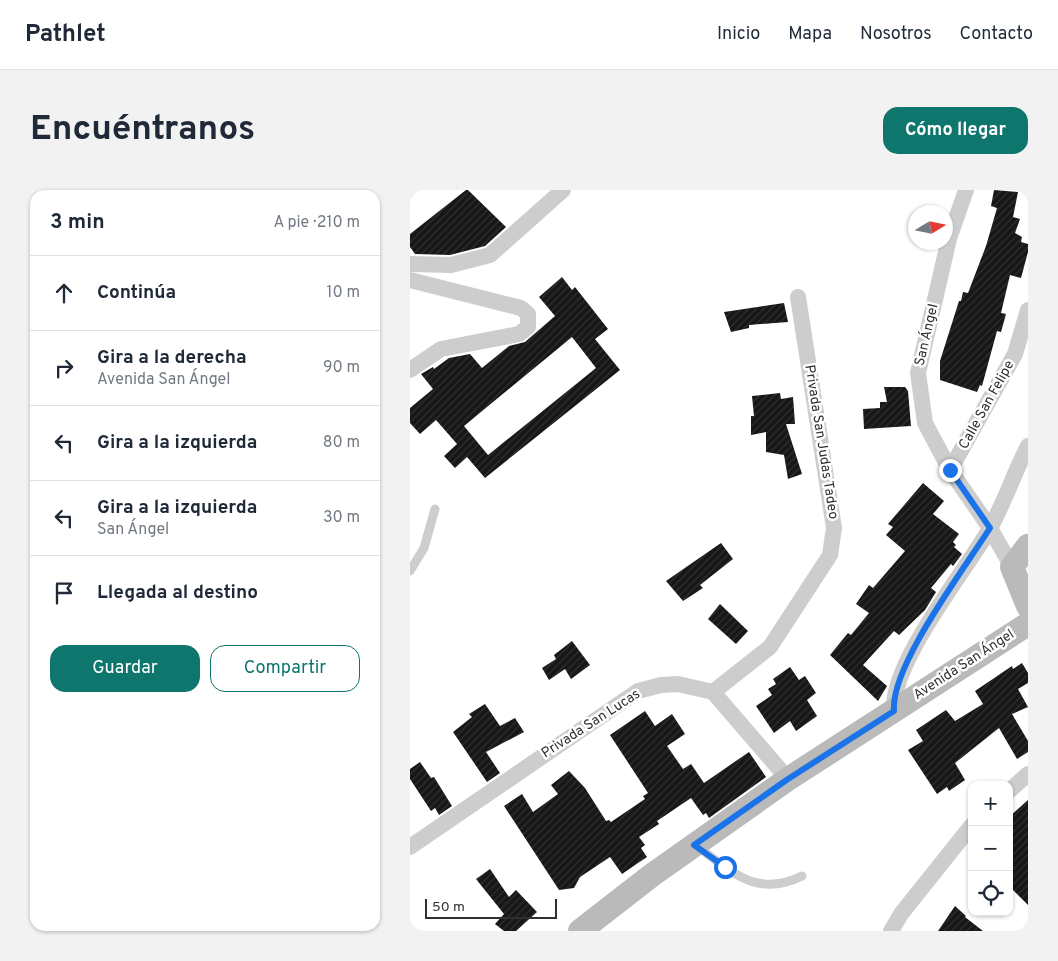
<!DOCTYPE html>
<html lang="es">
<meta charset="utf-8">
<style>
:root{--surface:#fff;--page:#f2f2f3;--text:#1f2937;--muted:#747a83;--line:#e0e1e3;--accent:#0f766e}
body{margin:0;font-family:Overpass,sans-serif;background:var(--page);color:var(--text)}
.controls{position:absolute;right:15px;bottom:15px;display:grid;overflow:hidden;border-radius:10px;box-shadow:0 1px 4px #0004}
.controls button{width:45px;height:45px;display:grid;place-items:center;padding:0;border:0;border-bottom:1px solid var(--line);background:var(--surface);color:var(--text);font:25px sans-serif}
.compass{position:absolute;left:498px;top:15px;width:45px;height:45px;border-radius:50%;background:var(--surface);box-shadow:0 1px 4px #0004;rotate:80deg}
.scale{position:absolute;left:15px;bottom:12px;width:132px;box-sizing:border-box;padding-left:5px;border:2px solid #303030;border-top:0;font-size:14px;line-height:18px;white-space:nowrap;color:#303030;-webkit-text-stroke:4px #fff;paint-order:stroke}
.stop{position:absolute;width:15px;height:15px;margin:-11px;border:4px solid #1a73e8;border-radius:50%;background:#fff}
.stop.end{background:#1a73e8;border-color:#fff;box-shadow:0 1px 5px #0008}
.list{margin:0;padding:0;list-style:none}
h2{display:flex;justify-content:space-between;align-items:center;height:65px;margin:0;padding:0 20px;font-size:21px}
h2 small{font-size:16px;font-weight:400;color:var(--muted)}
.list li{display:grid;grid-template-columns:32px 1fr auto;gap:15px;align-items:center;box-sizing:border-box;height:75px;padding:0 20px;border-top:1px solid var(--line)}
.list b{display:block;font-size:19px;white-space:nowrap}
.list p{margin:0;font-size:16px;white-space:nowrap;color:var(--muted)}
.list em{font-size:16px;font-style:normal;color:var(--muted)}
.actions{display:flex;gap:10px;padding:15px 20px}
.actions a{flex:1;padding:11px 0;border:1px solid var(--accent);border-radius:15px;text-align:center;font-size:18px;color:var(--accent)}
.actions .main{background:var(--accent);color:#fff}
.icon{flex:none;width:28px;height:28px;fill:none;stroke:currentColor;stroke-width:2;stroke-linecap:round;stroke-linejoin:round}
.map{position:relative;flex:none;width:618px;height:741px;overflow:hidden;border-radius:15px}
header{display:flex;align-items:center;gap:30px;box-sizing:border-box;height:70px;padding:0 25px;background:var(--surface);border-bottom:1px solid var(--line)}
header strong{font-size:24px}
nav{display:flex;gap:28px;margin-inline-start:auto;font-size:18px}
.intro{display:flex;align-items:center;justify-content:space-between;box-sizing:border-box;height:120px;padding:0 30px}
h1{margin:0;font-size:35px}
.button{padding:12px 22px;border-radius:15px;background:var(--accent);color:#fff;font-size:18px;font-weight:700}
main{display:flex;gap:30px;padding:0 30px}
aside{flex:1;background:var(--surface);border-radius:15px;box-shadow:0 1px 4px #0004}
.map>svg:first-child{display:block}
.building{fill:url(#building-hatch);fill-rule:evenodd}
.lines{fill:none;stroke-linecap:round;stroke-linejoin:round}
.lane{stroke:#cdcdcd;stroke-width:9}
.street{stroke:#cdcdcd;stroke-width:16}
.secondary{stroke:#bababa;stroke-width:24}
.route{stroke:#1a73e8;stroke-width:6}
.labels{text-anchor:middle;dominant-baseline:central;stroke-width:5;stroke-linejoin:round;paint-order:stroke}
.street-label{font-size:14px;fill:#303030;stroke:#fff}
</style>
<header>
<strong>Pathlet</strong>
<nav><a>Inicio</a><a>Mapa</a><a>Nosotros</a><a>Contacto</a></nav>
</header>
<div class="intro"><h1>Encuéntranos</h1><a class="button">Cómo llegar</a></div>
<main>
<aside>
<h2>3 min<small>A pie · 210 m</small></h2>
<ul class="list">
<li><svg class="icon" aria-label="ahead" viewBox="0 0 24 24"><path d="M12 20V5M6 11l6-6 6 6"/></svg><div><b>Continúa</b></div><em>10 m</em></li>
<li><svg class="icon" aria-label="right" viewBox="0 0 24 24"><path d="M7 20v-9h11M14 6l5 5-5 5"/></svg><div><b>Gira a la derecha</b><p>Avenida San Ángel</p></div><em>90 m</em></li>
<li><svg class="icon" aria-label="left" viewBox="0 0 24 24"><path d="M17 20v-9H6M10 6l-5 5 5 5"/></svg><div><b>Gira a la izquierda</b></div><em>80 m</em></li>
<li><svg class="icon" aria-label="left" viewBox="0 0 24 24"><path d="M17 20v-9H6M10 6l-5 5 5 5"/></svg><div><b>Gira a la izquierda</b><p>San Ángel</p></div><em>30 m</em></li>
<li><svg class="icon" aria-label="arrive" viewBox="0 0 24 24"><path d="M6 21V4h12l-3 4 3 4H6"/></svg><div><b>Llegada al destino</b></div></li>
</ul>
<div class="actions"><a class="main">Guardar</a><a>Compartir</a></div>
</aside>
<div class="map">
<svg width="618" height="741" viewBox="0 0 618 741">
<defs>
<pattern id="building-hatch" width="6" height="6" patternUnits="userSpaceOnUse" patternTransform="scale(1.25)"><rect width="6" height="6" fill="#171717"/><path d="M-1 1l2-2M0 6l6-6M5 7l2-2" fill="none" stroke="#303030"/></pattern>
</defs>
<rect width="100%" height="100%" fill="#fff"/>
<g class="building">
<path d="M56,0H58L96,37L75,56L40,65L5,64L0,57V44Z"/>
<path d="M584,0L608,2L603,27L610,29L605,43L612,47L611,52L618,54V62L611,88L600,85L591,123L596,124L591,142L587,141L572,196L570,195L567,202L530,190V171L549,111H551L553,102L558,103L576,56L587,18L581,16Z"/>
<path d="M152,87L162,100L165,97L198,139L185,149L210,180L75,288L57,267L45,278L34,266L47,254L26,230L10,244L0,233V218L23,199L11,184L23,177L24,179L39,168L60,164L72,178L99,156L115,152L145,126L129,107ZM162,147L186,178L78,265L54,236Z"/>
<path d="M374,113L378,132L339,135V138L321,142L314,122Z"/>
<path d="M474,197H495L498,201L501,236L454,239L453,219L470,218V212H477Z"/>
<path d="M370,203L371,209L383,207L385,234H376L392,284L378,289L374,265L356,262V242L341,245V226H344L342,206Z"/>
<path d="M513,293L534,311L523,324L549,344L543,352L546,355L544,357L552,364L543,376L541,374L521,398L526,402L515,420L489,445L484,441L453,475L477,496L468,511L420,465L438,443L441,445L459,423L446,414L459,395L463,398L495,361L476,345L483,337L478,334Z"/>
<path d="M311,353L323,369L290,395L293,398L273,411L256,391Z"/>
<path d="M310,414L338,441L326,454L298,429Z"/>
<path d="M162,451L180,475L161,489L155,479L139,490L132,478L146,469L144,465Z"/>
<path d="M612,473L618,483V493L608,499L618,517L602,524L618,551V562L607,569L589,538L545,573L555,590L539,601L537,597L527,604L498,560L513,551L506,540L536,520L545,531L573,514L565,501L602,476L603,479Z"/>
<path d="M380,477L389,490L395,486L406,503L397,510L407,526L386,541L380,531L364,543L346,516L362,505L358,499L366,494L363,489Z"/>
<path d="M75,514L90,536L105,528L114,542L76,562L90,583L77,592L43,542L62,527L59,524Z"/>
<path d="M235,521L245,536L262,524L275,544L257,556L273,579L281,574L294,593L339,562L356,587L299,628L296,623L293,625L281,608L247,631L249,634L229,647L235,655L231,658L237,667L228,673L212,684L200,667L170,687L164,698L149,700L94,616L112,604L123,622L148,604L141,595L159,581L175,598L196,631L199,630L201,632L235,609L233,606L238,603L200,545Z"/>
<path d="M10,572L21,588L24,587L42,616L29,625L25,618L21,621L0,589V579Z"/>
<path d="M618,610V715L599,696V627Z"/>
<path d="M80,679L99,707L106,700L127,722L106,741H94L85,734L94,724L66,689Z"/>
<path d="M545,716L556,726L555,727L573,741H528Z"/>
</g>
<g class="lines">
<g class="lane">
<path d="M0,381L14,358L25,319"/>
<path d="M287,656C323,683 347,708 392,686"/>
</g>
<g class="street">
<path d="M556,0L539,49L508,183L515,233L540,280L580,338L602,377"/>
<path d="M0,74L41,75L80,65L153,0"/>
<path d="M0,90L111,118L118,124V137L109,144L31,159L0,180"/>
<path d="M540,280L605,164L618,120"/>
<path d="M303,502L360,457L420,365L424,338L388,107"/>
<path d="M484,521C480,474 554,383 579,340C594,314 604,283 618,256"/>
<path d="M599,601L618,584"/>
<path d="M0,657L228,501L251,495L268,494L303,502L378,589"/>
<path d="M481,741L491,724L562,635"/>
</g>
<g class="secondary">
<path d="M618,356L602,377L618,416"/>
<path d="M170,741L242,685L378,589L618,434"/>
</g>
</g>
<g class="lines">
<path class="route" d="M315,677L284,655L378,589L484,521C480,477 554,379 580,338L540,280"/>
</g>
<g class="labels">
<g class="street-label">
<text transform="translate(517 145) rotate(-77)">San Ángel</text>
<text transform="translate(577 215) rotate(-61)">Calle San Felipe</text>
<text transform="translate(411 252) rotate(81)">Privada San Judas Tadeo</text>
<text transform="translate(554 475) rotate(-33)">Avenida San Ángel</text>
<text transform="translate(181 534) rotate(-33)">Privada San Lucas</text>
</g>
</g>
</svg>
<div class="controls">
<button>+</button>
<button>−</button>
<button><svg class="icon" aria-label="locate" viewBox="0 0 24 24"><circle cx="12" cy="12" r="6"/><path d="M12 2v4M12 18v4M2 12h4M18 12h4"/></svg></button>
</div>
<svg class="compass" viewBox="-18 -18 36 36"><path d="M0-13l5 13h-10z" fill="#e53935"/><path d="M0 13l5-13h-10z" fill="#747a83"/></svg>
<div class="scale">50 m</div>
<div class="stop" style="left:315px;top:677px"></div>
<div class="stop end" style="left:540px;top:280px"></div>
</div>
</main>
